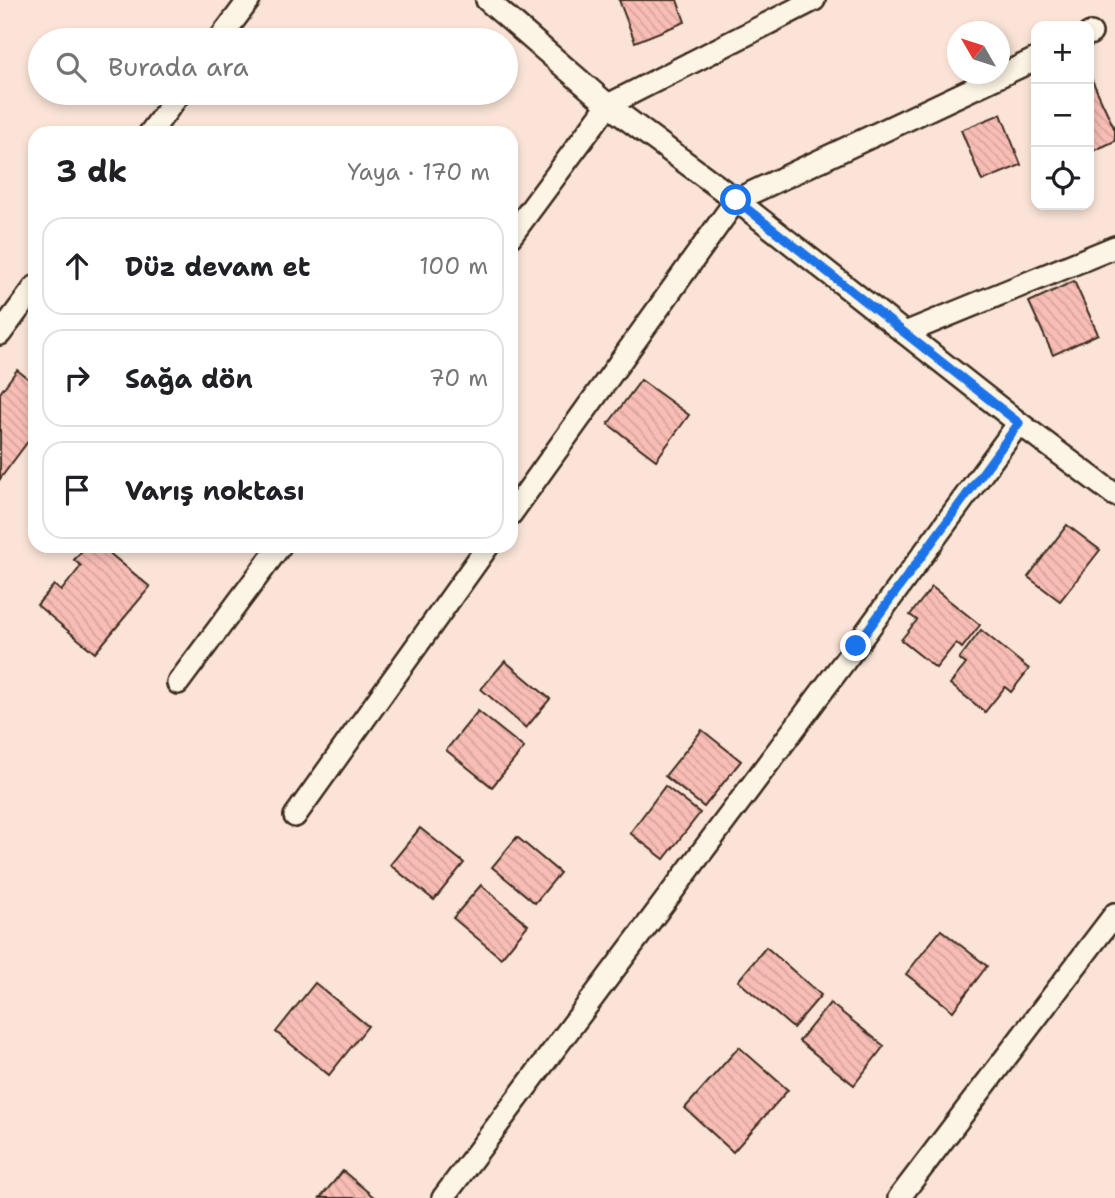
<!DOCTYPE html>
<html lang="tr">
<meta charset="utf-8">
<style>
:root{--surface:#fff;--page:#f6f6f6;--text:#202124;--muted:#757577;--line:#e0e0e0}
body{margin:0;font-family:"Shantell Sans",sans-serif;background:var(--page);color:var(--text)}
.controls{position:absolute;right:21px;top:21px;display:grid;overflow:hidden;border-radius:14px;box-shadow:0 4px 10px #0003}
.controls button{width:63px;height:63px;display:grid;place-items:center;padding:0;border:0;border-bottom:2px solid var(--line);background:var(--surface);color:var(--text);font:35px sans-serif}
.compass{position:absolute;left:947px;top:21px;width:63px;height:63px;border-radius:50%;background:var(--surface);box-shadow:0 4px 10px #0003;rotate:309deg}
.stop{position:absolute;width:21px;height:21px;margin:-16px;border:5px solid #1a73e8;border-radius:50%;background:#fff}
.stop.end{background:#1a73e8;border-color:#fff;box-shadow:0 2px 7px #0008}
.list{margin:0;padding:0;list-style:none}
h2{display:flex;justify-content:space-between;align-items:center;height:91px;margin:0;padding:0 28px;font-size:30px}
h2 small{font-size:23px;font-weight:400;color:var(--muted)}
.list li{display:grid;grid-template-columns:46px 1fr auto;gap:21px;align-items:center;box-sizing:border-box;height:98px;margin:0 14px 14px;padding:0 14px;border:2px solid var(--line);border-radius:21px}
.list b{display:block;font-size:26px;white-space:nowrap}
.list em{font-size:23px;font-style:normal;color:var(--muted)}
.icon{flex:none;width:38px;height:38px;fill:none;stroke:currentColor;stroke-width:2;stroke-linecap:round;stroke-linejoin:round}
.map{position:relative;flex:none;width:1115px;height:1198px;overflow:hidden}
.search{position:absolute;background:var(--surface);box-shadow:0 4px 10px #0003;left:28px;top:28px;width:490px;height:77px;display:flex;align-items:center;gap:18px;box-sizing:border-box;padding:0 24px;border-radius:38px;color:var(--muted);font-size:26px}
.panel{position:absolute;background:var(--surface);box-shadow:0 4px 10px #0003;left:28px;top:126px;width:490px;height:427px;border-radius:21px}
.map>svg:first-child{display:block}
.building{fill:url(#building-back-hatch);stroke:#3b2a1e;stroke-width:2}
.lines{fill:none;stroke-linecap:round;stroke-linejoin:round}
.minor-casing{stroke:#3b2a1e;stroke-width:26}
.minor{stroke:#fcf5e5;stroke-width:21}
.route{stroke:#1a73e8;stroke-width:9}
</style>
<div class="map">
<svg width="1115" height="1198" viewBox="0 0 1115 1198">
<defs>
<pattern id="building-back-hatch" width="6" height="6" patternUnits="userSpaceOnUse" patternTransform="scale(1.75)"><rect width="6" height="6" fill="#f8bdb5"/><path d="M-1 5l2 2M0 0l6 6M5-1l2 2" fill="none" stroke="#d6a39b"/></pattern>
</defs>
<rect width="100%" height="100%" fill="#fbe4d7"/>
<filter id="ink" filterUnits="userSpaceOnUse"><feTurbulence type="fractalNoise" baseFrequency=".0143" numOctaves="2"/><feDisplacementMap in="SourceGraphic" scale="14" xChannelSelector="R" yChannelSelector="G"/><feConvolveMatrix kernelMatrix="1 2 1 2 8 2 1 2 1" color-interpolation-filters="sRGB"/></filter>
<g filter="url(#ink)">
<g class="building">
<path d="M619,0H677L685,22L635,42Z"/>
<path d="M1091,78L1115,130V141L1089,153V79Z"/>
<path d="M1001,114L1021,165L982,181L961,130Z"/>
<path d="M1074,281L1098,334L1053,355L1029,302Z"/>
<path d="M17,370L35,384V432L0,479V393Z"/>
<path d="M641,380L689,415L656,460L608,424Z"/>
<path d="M1067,525L1100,550L1060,601L1028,577Z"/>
<path d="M86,546H101L150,587L95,653L37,605L54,585L61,591L81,566L74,560Z"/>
<path d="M932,587L980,625L962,648L956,643L936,668L901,640L917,620L910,615Z"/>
<path d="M981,630L1029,669L1011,692L1005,687L985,712L950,684L966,664L959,659Z"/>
<path d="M505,661L550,699L526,728L481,689Z"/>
<path d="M478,711L524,748L492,787L446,750Z"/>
<path d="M702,730L741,761L704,807L665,776Z"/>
<path d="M665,786L700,813L664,859L630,833Z"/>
<path d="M420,828L464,863L434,900L390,865Z"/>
<path d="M517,837L560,873L535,903L492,867Z"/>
<path d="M481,885L528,925L501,958L453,918Z"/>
<path d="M941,930L987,966L953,1011L906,974Z"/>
<path d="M766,947L821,995L793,1028L738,981Z"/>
<path d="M315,983L368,1026L329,1075L276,1032Z"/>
<path d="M830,1003L884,1046L854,1085L799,1041Z"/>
<path d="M739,1047L788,1090L733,1152L685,1108Z"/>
<path d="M343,1171L375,1198H320Z"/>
</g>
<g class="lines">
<defs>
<g id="minor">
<path d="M487,0L608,105L736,200L1019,423L1115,495"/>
<path d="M1089,34L1091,33"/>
<path d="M219,40L249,0"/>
<path d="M150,133L180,93"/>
<path d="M511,236L608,105L814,0"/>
<path d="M905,333L1115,247"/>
<path d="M0,334L35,287"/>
<path d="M511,514L736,200L1036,59"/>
<path d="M178,683L280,546"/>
<path d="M295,816L488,546"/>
<path d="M443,1198L856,646L1019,423"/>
<path d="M899,1198L1115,914"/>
</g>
</defs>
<use href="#minor" class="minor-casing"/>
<use href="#minor" class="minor"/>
</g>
</g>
<g class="lines" filter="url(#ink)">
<path class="route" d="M736,200L1019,423L856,646"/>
</g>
</svg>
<div class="controls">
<button>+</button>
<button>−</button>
<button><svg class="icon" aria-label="locate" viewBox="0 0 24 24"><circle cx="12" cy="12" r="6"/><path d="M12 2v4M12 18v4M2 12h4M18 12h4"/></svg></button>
</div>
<svg class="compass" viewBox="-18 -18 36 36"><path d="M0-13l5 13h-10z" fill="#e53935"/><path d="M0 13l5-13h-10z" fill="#757577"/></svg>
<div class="stop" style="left:736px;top:200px"></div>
<div class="stop end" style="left:856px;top:646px"></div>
<div class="search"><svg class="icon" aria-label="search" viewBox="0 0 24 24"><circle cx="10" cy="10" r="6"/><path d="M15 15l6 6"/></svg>Burada ara</div>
<section class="panel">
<h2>3 dk<small>Yaya · 170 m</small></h2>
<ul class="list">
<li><svg class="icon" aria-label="ahead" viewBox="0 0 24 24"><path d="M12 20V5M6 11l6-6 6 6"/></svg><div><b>Düz devam et</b></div><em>100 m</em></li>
<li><svg class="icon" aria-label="right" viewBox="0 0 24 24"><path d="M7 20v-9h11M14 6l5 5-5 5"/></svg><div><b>Sağa dön</b></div><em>70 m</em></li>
<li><svg class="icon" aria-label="arrive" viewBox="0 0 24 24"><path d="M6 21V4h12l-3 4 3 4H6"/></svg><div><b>Varış noktası</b></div></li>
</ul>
</section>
</div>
